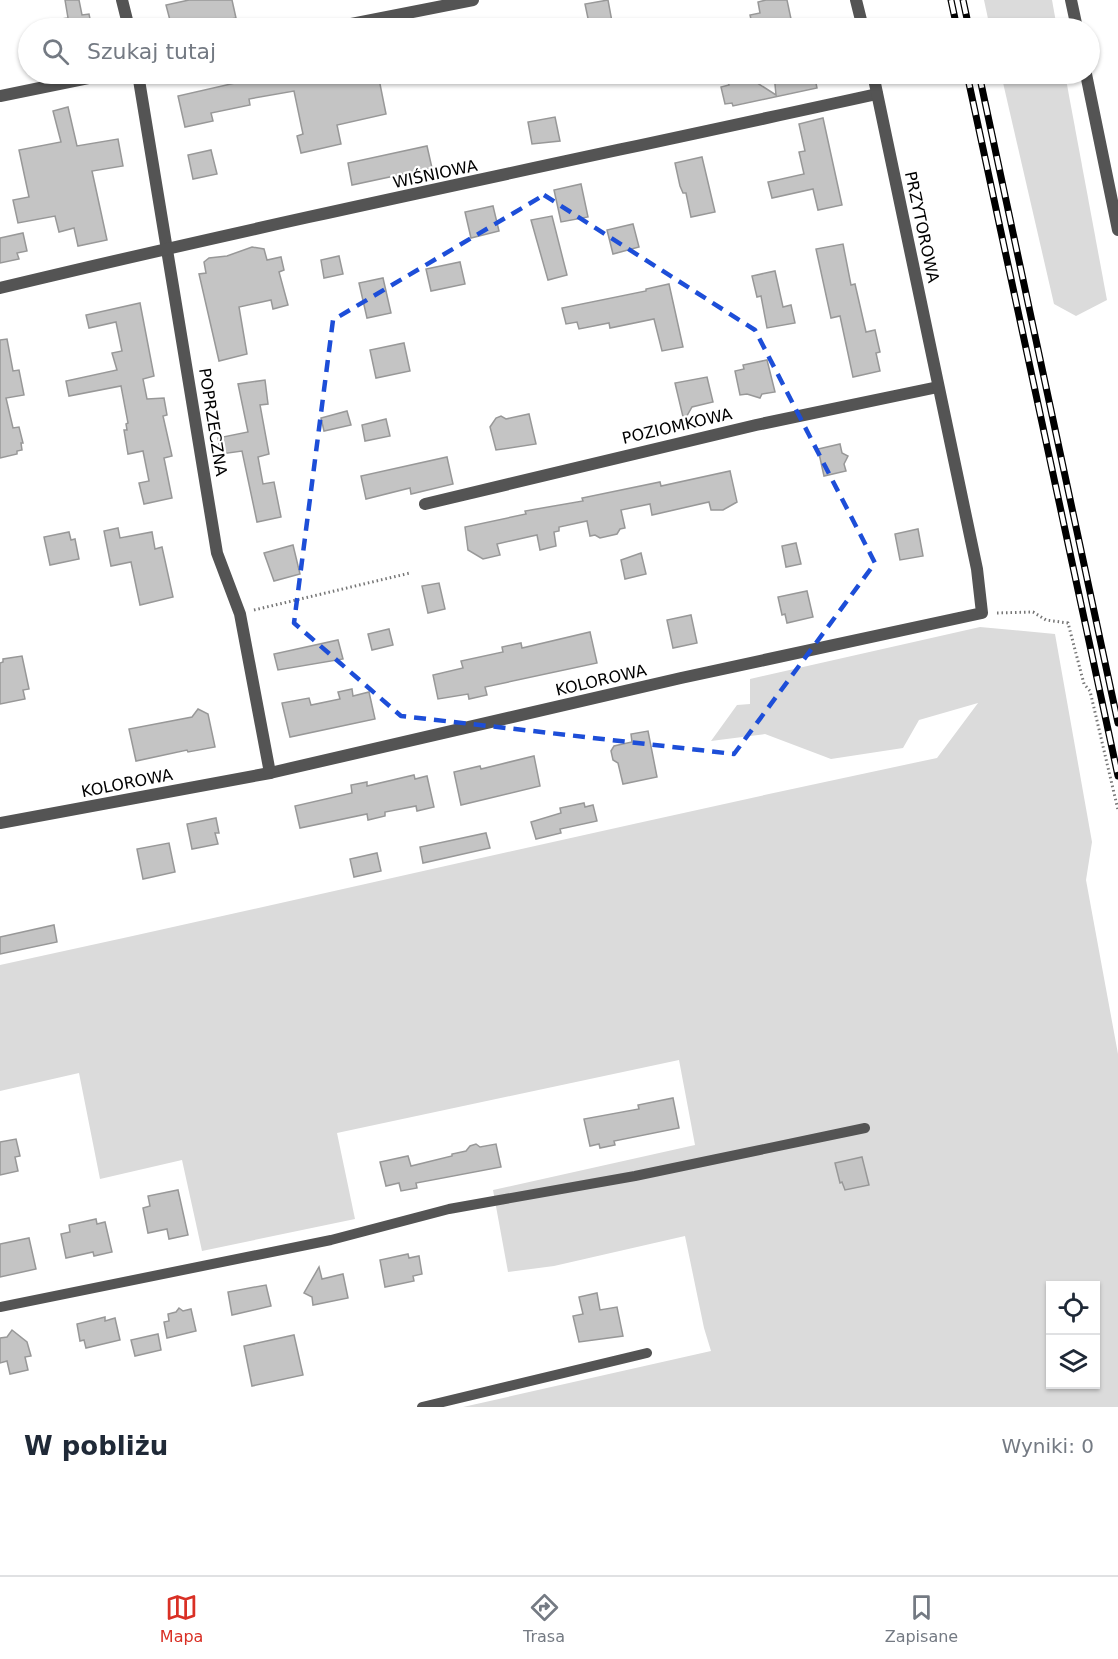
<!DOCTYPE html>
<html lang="pl">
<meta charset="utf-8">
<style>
:root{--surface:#fff;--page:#f6f6f7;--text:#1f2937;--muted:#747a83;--line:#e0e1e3;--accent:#d93025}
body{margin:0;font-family:"DejaVu Sans",sans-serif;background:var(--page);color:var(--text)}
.controls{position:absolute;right:18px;bottom:18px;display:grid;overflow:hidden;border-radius:0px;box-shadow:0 2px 4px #0004}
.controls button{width:54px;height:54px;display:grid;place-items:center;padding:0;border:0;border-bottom:2px solid var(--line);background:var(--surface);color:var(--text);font:30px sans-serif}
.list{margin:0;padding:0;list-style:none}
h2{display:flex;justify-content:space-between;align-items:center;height:78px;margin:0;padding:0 24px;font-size:26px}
h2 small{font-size:20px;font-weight:400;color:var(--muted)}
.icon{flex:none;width:33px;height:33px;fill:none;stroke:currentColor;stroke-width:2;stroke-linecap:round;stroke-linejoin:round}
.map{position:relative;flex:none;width:1118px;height:1407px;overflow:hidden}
.search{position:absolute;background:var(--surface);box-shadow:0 2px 4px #0004;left:18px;right:18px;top:18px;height:66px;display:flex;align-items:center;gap:15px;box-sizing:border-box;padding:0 21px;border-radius:33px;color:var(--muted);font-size:22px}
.sheet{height:168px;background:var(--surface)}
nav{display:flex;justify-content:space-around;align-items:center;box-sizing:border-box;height:84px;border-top:2px solid var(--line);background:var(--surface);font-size:16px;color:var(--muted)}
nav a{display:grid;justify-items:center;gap:3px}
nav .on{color:var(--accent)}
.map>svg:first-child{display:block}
.green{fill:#dbdbdb;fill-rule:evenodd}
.building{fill:#c4c4c4;stroke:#989898;stroke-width:1.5}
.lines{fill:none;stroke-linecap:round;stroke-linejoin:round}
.path{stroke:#767676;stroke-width:3;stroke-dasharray:1.5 3;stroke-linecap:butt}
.lane{stroke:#545454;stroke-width:10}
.street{stroke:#545454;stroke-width:12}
.rail-casing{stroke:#000;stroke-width:7}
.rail{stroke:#fff;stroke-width:4.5;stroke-dasharray:14;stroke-linecap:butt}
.marked{fill:none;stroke:#1d4ed8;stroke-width:4.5;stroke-dasharray:12 8;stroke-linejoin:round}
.labels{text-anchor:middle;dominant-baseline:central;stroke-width:4.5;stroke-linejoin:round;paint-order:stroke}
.street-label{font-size:16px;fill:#000;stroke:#fff}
</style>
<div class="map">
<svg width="1118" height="1407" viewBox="0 0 1118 1407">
<rect width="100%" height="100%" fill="#fff"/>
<g class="green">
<path d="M984,0H1052L1057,28H990Z"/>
<path d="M1001,74H1065L1107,300L1076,316L1054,304Z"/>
<path d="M980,627L1055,634L1092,842L1086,880L1118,1054V1407H463L711,1351L704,1328L685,1236L554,1266L508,1272L493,1190L695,1145L679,1060L337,1133L355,1219L202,1251L182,1160L100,1179L79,1073L0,1091V965C313,897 624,824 937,758L978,703L919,720L903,748L831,759L765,734L711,741L737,705L750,704V679ZM1050,1286H1096V1384H1050Z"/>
</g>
<g class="building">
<path d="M65,0H79L82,15L89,14L92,28H50L49,21L68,18Z"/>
<path d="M189,0H232L236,18L188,28H172L166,5Z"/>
<path d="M608,0L613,27L590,28L585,4Z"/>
<path d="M766,0H787L791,19L769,23L770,28H753L750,15L760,13L758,2Z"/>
<path d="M261,74H378L386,114L337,125L341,144L301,153L297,136L303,134L294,91L249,99L250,105L211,113L213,121L185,127L178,96L244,81L243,78Z"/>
<path d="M774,74H814L817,88L733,106L732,103L725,104L721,87L729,85L728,81L748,77L776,95Z"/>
<path d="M68,107L77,146L118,139L123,166L92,171L107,240L78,246L74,228L59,232L55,216L18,223L13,200L29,197L19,150L61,142L53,111Z"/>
<path d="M555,117L560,141L532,144L528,122Z"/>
<path d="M823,118L842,205L818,210L813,189L772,198L768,182L804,174L799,152L805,151L799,124Z"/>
<path d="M427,146L432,168L352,185L348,163Z"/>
<path d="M211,150L217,174L193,179L188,155Z"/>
<path d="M702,157L715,212L691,217L686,193H683L680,186L675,163Z"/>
<path d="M581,184L588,217L561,222L554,190Z"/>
<path d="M493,206L499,231L471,238L465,212Z"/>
<path d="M552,216L567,275L548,280L531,220Z"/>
<path d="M633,224L639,247L613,254L607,230Z"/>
<path d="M23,233L27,251L17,253L19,259L0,263V238Z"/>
<path d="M843,244L851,285L855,284L866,332L875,330L880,352L876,353L880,371L853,377L840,316L831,318L816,249Z"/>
<path d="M252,247L264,249L267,260L281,257L284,270L279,272L288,305L273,309L271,300L239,307L247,354L219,361L199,274L206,273L204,262L209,258L227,256Z"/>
<path d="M339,256L343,274L324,278L321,260Z"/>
<path d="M460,262L465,284L431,291L426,269Z"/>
<path d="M775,271L783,307L791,305L795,323L767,328L761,296L757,297L752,276Z"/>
<path d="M383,278L391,313L367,318L359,283Z"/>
<path d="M669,284L683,347L662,351L654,319L610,328L609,323L579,329L577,322L566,324L562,308L646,291V289Z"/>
<path d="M140,303L154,376L143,379L147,399L164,398L167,415L163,416L172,456L164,458L172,498L144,504L139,483L149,481L143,451L128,454L124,430H127L126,424L128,423L121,386L69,396L66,381L117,370L112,353L122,351L116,322L89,328L86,315Z"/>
<path d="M7,339L13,371L19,370L24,395L6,398L13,428L19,427L23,443H21L22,450L17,451V454L0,458V340Z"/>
<path d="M404,343L410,371L376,378L370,350Z"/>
<path d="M767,360L775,392L762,394L760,398L747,394L740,395L735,371L744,369L743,365Z"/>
<path d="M707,377L713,402L692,407L684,421L675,383Z"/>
<path d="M265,380L268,404L260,405L269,454L258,457L263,484L274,482L281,517L257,522L242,451L221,454L218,438L248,432L238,384Z"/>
<path d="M347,411L351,425L324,431L321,418Z"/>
<path d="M529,414L536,444L496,450L490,427L496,418L501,416L506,419Z"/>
<path d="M386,419L390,436L365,441L362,425Z"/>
<path d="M840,444L842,453L848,456L844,464L846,471L824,476L818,449Z"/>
<path d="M447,457L453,484L411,494L410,488L366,499L361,476Z"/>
<path d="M730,471L737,502L723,510H711L709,502L652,515L650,504L621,510L625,528L620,529L617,534L600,538L595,535L590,536L587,521L559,527V531L554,532L556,546L540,550L537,535L497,544L500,555L483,559L468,550L465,527L526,514L525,511L583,501L582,498L660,482L661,486Z"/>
<path d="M118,528L120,538L152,532L155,549L162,547L173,597L140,605L131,562L111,566L104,531Z"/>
<path d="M918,529L923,556L900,560L895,534Z"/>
<path d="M69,532L71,540L75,539L79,559L50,565L44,537Z"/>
<path d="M796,543L801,564L786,567L782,546Z"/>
<path d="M293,545L300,574L274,581L264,553Z"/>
<path d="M641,553L646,574L625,579L621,560Z"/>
<path d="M439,583L445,609L428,613L422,586Z"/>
<path d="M807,591L813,617L787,623L785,614L782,615L778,597Z"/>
<path d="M691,615L697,643L673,648L667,620Z"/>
<path d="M389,629L393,645L372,650L368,634Z"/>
<path d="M590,632L597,663L485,687L487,695L469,699L468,694L438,699L433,675L463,668L461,661L503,652L502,647L521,643L522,648Z"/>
<path d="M338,640L343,659L278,670L274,654Z"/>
<path d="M22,656L29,689L23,690L25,699L0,704V663L3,662V659Z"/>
<path d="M352,689L353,696L369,692L375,719L290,737L282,703L309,698L311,705L340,699L338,692Z"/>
<path d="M198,709L208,714L215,747L188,752L187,750L136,761L129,729L192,717Z"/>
<path d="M648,731L657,777L623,784L618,763L613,760L611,751L614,746L632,742L631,734Z"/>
<path d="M534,756L540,786L461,805L454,772L480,766L481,769Z"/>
<path d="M414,775L415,779L427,776L434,807L417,811L416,806L385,812V816L368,820L367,814L300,828L295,806L352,793L351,785L367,782V786Z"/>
<path d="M584,803L585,807L593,805L597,821L560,829L561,833L536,839L531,822L561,813L560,808Z"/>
<path d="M216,818L219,833H215L218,844L192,849L187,824Z"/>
<path d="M486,833L490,848L423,863L420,847Z"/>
<path d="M169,843L175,872L143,879L137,849Z"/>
<path d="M377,853L381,871L354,877L350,859Z"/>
<path d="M54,925L57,942L0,954V937Z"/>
<path d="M673,1098L679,1128L614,1141L615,1145L600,1148L599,1144L590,1146L584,1119L639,1109L638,1105Z"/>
<path d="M16,1139L20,1156L15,1157L18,1171L0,1175V1142Z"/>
<path d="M476,1144L480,1147L496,1144L501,1167L416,1183L417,1188L401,1191L399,1183L386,1186L380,1162L408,1156L411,1166L452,1156V1154L466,1151L470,1146Z"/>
<path d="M862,1157L869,1185L845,1190L842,1182L840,1183L835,1163Z"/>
<path d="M178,1190L188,1235L169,1239L167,1229L148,1233L143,1208L150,1206L148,1196Z"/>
<path d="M96,1219L97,1224L105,1222L112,1252L94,1256L93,1252L66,1258L61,1234L70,1232L69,1225Z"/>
<path d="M29,1238L36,1269L0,1277V1244Z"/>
<path d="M408,1254L409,1258L419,1256L422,1274L413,1276L414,1281L385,1287L380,1260Z"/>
<path d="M319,1267L322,1279L343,1274L348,1298L313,1305L312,1297L304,1293Z"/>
<path d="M266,1285L271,1306L232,1315L228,1292Z"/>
<path d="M597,1293L600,1310L617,1307L623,1336L579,1342L573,1316L583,1314L579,1297Z"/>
<path d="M179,1308L183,1311L191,1309L196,1331L167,1338L164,1322L169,1321L168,1314L176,1312Z"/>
<path d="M105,1317V1321L115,1318L120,1340L86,1348L84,1340L80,1341L77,1324Z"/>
<path d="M12,1330L27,1342L31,1356L25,1357L28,1370L10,1374L7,1361L0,1363V1338L7,1337Z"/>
<path d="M158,1334L161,1350L135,1356L131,1340Z"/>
<path d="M294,1335L303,1375L252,1386L244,1346Z"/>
</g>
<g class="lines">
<g class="path">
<path d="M254,610L410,573"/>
<path d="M997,613L1033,612L1046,620L1068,623L1084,684L1090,691L1118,810"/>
</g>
<g class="lane">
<path d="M0,1307L331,1240L449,1209L635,1176L865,1128"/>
<path d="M422,1407L647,1353"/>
</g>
<g class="street">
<path d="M122,0L129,28"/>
<path d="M856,0L863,28"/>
<path d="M1071,0L1077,28"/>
<path d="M331,28L473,0"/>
<path d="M138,74L217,553L240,614L270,773"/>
<path d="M1086,74L1118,230"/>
<path d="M0,96L108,74"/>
<path d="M0,288C291,218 585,158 877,94"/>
<path d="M425,504L756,425L938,387"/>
<path d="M0,823L270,773L681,678L982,613L977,569L873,74"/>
</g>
<defs>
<g id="rail">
<path d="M951,0L957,28"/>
<path d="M963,0L969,28"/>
<path d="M967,74L1118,776"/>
<path d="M979,74L1118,723"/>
</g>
</defs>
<use href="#rail" class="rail-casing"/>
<use href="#rail" class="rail"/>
</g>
<path class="marked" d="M544,195L755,330L875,563L734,754L401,716L294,623L333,320Z"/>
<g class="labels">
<g class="street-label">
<text transform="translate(435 174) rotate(-12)">WIŚNIOWA</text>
<text transform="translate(922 227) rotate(78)">PRZYTOROWA</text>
<text transform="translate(213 422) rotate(81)">POPRZECZNA</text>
<text transform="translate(677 426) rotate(-13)">POZIOMKOWA</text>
<text transform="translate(601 680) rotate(-13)">KOLOROWA</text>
<text transform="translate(127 783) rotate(-11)">KOLOROWA</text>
</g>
</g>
</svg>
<div class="controls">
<button><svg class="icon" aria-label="locate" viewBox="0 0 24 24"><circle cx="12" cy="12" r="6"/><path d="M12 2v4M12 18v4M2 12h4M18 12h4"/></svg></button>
<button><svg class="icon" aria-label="layers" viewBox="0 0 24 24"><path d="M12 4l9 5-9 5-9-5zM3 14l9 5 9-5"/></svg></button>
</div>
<div class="search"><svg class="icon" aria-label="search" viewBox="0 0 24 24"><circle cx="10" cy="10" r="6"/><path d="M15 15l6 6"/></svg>Szukaj tutaj</div>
</div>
<section class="sheet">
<h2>W pobliżu<small>Wyniki: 0</small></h2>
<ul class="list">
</ul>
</section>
<nav>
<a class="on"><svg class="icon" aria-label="map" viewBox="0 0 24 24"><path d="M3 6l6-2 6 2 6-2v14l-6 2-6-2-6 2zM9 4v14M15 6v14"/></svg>Mapa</a>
<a><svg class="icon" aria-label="directions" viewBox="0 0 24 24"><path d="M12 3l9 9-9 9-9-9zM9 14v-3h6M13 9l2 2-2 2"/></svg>Trasa</a>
<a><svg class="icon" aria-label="saved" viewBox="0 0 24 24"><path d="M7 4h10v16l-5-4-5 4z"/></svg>Zapisane</a>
</nav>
